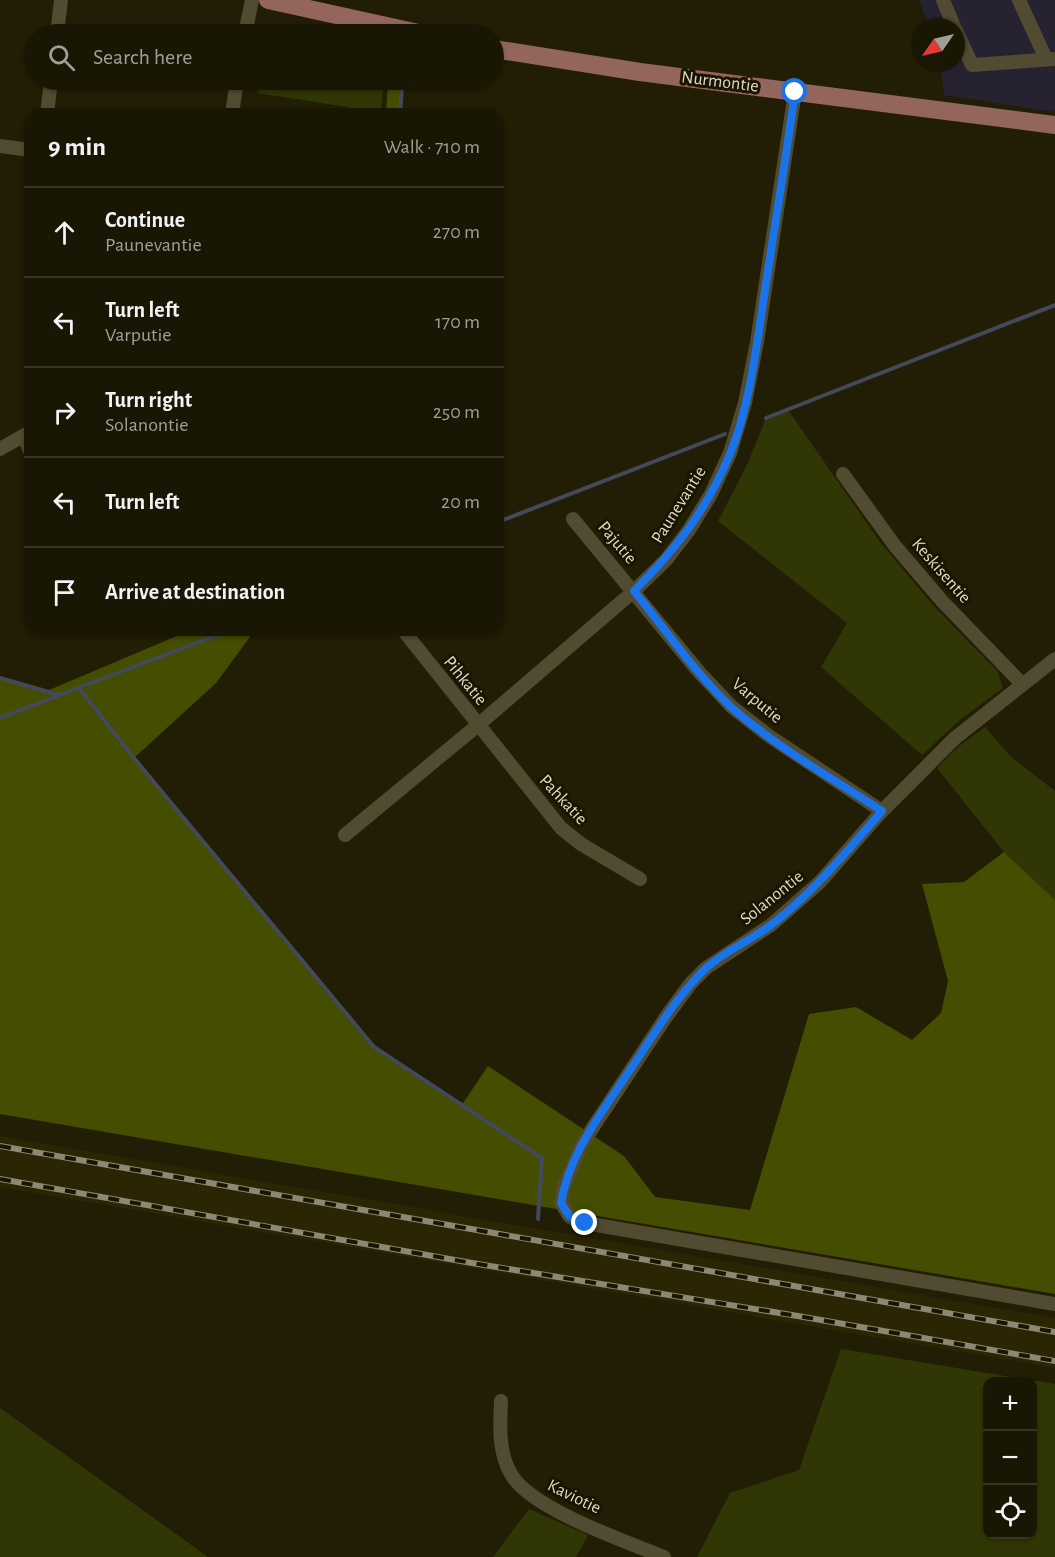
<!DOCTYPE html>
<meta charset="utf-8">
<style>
:root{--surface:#1a1604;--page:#272313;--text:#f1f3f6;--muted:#9f9f9a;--line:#383526}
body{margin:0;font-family:"Alegreya Sans",sans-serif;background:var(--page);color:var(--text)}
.controls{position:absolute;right:18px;bottom:18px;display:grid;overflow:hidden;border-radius:12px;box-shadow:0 2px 4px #0004}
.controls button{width:54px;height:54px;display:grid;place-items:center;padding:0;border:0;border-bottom:2px solid var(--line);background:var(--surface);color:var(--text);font:30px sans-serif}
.compass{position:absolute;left:911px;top:18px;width:54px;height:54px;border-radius:50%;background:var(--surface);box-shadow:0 2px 4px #0004;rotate:236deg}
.stop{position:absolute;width:18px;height:18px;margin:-14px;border:4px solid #1a73e8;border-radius:50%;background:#fff}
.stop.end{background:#1a73e8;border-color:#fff;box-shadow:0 2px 6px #0008}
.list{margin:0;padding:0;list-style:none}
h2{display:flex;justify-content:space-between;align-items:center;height:78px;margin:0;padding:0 24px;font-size:26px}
h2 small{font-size:20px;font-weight:400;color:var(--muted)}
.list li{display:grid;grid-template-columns:39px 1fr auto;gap:18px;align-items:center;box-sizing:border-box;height:90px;padding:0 24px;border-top:2px solid var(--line)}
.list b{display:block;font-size:22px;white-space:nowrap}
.list p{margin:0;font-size:20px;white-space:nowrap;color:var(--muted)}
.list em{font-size:20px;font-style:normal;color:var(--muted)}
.icon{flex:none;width:33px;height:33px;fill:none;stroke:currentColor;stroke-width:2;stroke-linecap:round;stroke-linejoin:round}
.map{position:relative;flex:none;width:1055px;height:1557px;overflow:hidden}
.search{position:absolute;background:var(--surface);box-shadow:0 2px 4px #0004;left:24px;top:24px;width:480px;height:66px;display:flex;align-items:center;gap:15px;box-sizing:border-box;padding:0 21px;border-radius:33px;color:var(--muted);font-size:22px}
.panel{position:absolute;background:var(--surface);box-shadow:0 2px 4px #0004;left:24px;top:108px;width:480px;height:528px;border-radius:18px}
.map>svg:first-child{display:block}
.commercial{fill:#262232}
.built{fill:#2b2503}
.green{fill:#303704;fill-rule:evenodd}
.forest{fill:#444d00}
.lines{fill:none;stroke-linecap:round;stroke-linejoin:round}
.stream{stroke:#42495b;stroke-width:4}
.minor{stroke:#504b31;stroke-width:14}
.major{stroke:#93655c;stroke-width:18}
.rail-casing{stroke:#8b8874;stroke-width:6}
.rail{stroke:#191500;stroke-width:4;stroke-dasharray:11;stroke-linecap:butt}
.route{stroke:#1a73e8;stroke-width:8}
.labels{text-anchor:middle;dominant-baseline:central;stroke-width:6;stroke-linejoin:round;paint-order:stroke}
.street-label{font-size:18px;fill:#dddbcb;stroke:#191500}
</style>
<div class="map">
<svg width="1055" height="1557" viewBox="0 0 1055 1557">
<rect width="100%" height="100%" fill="#221e05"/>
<path class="commercial" d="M919,0H1055V112L944,95L940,63H956V27H929Z"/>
<path class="built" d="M0,1136L1055,1318V1368L0,1187Z"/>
<g class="green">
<path d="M260,80H384L381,114H348V107L257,93Z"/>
<path d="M788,410L880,542L932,604L998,672L1003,688L961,719L922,755L821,667L847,623L718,521L747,465L766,418Z"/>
<path d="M985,727L1011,757L1055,791V900L1004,852L937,768L958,747Z"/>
<path d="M841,1349L1055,1384V1557H697L730,1493L799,1470ZM988,1382H1032V1534H988Z"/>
<path d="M0,1408L208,1557H0Z"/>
<path d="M529,1509L588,1535L576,1557H493Z"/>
</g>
<g class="forest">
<path d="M388,80H402L400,114H386Z"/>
<path d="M191,630H255L216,683L134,758L374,1047L461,1106L488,1066L624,1156L655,1197L750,1210L809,1014L856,1007L912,1040L941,1013L948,981L922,884L964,882L1004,852L1055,900V1294L0,1114V677L49,690Z"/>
</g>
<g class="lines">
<g class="stream">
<path d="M400,114L402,87"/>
<path d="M766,418L1055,305"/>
<path d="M498,522L725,434"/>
<path d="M0,678L59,695L231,630"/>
<path d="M79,688L133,757L374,1047L542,1158L538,1219"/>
<path d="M0,718L58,696"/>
</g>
<g class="minor">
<path d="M943,0L954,27"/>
<path d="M1019,0L1046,59"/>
<path d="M956,30L972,65L1055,59"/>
<path d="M57,34L61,0"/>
<path d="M245,34L252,0"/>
<path d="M47,114L51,80"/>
<path d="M232,114L237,80"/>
<path d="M0,146L30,150"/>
<path d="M24,436L30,451"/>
<path d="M0,449L30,432"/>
<path d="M843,474L895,546L942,601L1022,684"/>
<path d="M573,519L699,672L732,707L769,736L882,811"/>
<path d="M403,630L561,828L581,844L640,879"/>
<path d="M1055,659L955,738L882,811L820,882L771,925L706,968L691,983L666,1017L582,1144L564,1186L561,1203L570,1217L585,1223L1055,1304"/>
<path d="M345,835L478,725L634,591L666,560L689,530L711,494L730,453L745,403L757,342L795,92"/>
<path d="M501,1401C500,1425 498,1452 511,1474C531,1509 625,1541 664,1557"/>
</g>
<g class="major">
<path d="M268,0L423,34"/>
<path d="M494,49L640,72L1055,125"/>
</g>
<defs>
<g id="rail">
<path d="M0,1146L1055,1332"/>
<path d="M0,1179L472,1263L798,1316L1055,1361"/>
</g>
</defs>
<use href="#rail" class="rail-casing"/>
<use href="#rail" class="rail"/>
</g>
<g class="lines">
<path class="route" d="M585,1223L570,1217L561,1203C569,1153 603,1111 630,1070C653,1036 674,1000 703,971C722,952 750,941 771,925C814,892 847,851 882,811C832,778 776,747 731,707C695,673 666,630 634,591C676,549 706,511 730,454C750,406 757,342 765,290C775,224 786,158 795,92"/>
</g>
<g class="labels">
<g class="street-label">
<text transform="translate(720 82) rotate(7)">Nurmontie</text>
<text transform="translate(679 505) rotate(-58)">Paunevantie</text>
<text transform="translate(617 543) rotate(50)">Pajutie</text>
<text transform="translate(941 571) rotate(49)">Keskisentie</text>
<text transform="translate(465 681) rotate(51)">Pihkatie</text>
<text transform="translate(757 701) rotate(40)">Varputie</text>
<text transform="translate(563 800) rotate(47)">Pahkatie</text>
<text transform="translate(772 898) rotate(-39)">Solanontie</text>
<text transform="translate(574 1497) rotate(26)">Kaviotie</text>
</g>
</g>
</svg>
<div class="controls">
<button>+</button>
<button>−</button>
<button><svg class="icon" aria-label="locate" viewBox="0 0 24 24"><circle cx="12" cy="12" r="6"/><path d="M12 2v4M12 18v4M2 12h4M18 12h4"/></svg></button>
</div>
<svg class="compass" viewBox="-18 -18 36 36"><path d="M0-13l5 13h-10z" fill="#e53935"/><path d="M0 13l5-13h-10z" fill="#9f9f9a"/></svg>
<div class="stop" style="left:795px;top:92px"></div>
<div class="stop end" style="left:585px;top:1223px"></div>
<div class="search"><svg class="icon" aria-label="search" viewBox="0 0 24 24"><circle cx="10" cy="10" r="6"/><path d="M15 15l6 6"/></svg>Search here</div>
<section class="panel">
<h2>9 min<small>Walk · 710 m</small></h2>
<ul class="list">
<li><svg class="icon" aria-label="ahead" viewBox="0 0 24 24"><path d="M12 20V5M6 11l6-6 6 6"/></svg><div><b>Continue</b><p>Paunevantie</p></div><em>270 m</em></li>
<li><svg class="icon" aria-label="left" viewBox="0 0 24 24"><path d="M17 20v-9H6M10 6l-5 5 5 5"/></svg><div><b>Turn left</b><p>Varputie</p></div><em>170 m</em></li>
<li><svg class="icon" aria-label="right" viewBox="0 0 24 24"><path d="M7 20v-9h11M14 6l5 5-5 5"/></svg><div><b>Turn right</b><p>Solanontie</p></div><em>250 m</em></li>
<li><svg class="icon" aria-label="left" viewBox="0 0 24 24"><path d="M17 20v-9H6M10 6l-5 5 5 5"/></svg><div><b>Turn left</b></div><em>20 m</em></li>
<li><svg class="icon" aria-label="arrive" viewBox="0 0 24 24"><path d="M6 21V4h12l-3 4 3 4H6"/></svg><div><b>Arrive at destination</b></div></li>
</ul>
</section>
</div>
